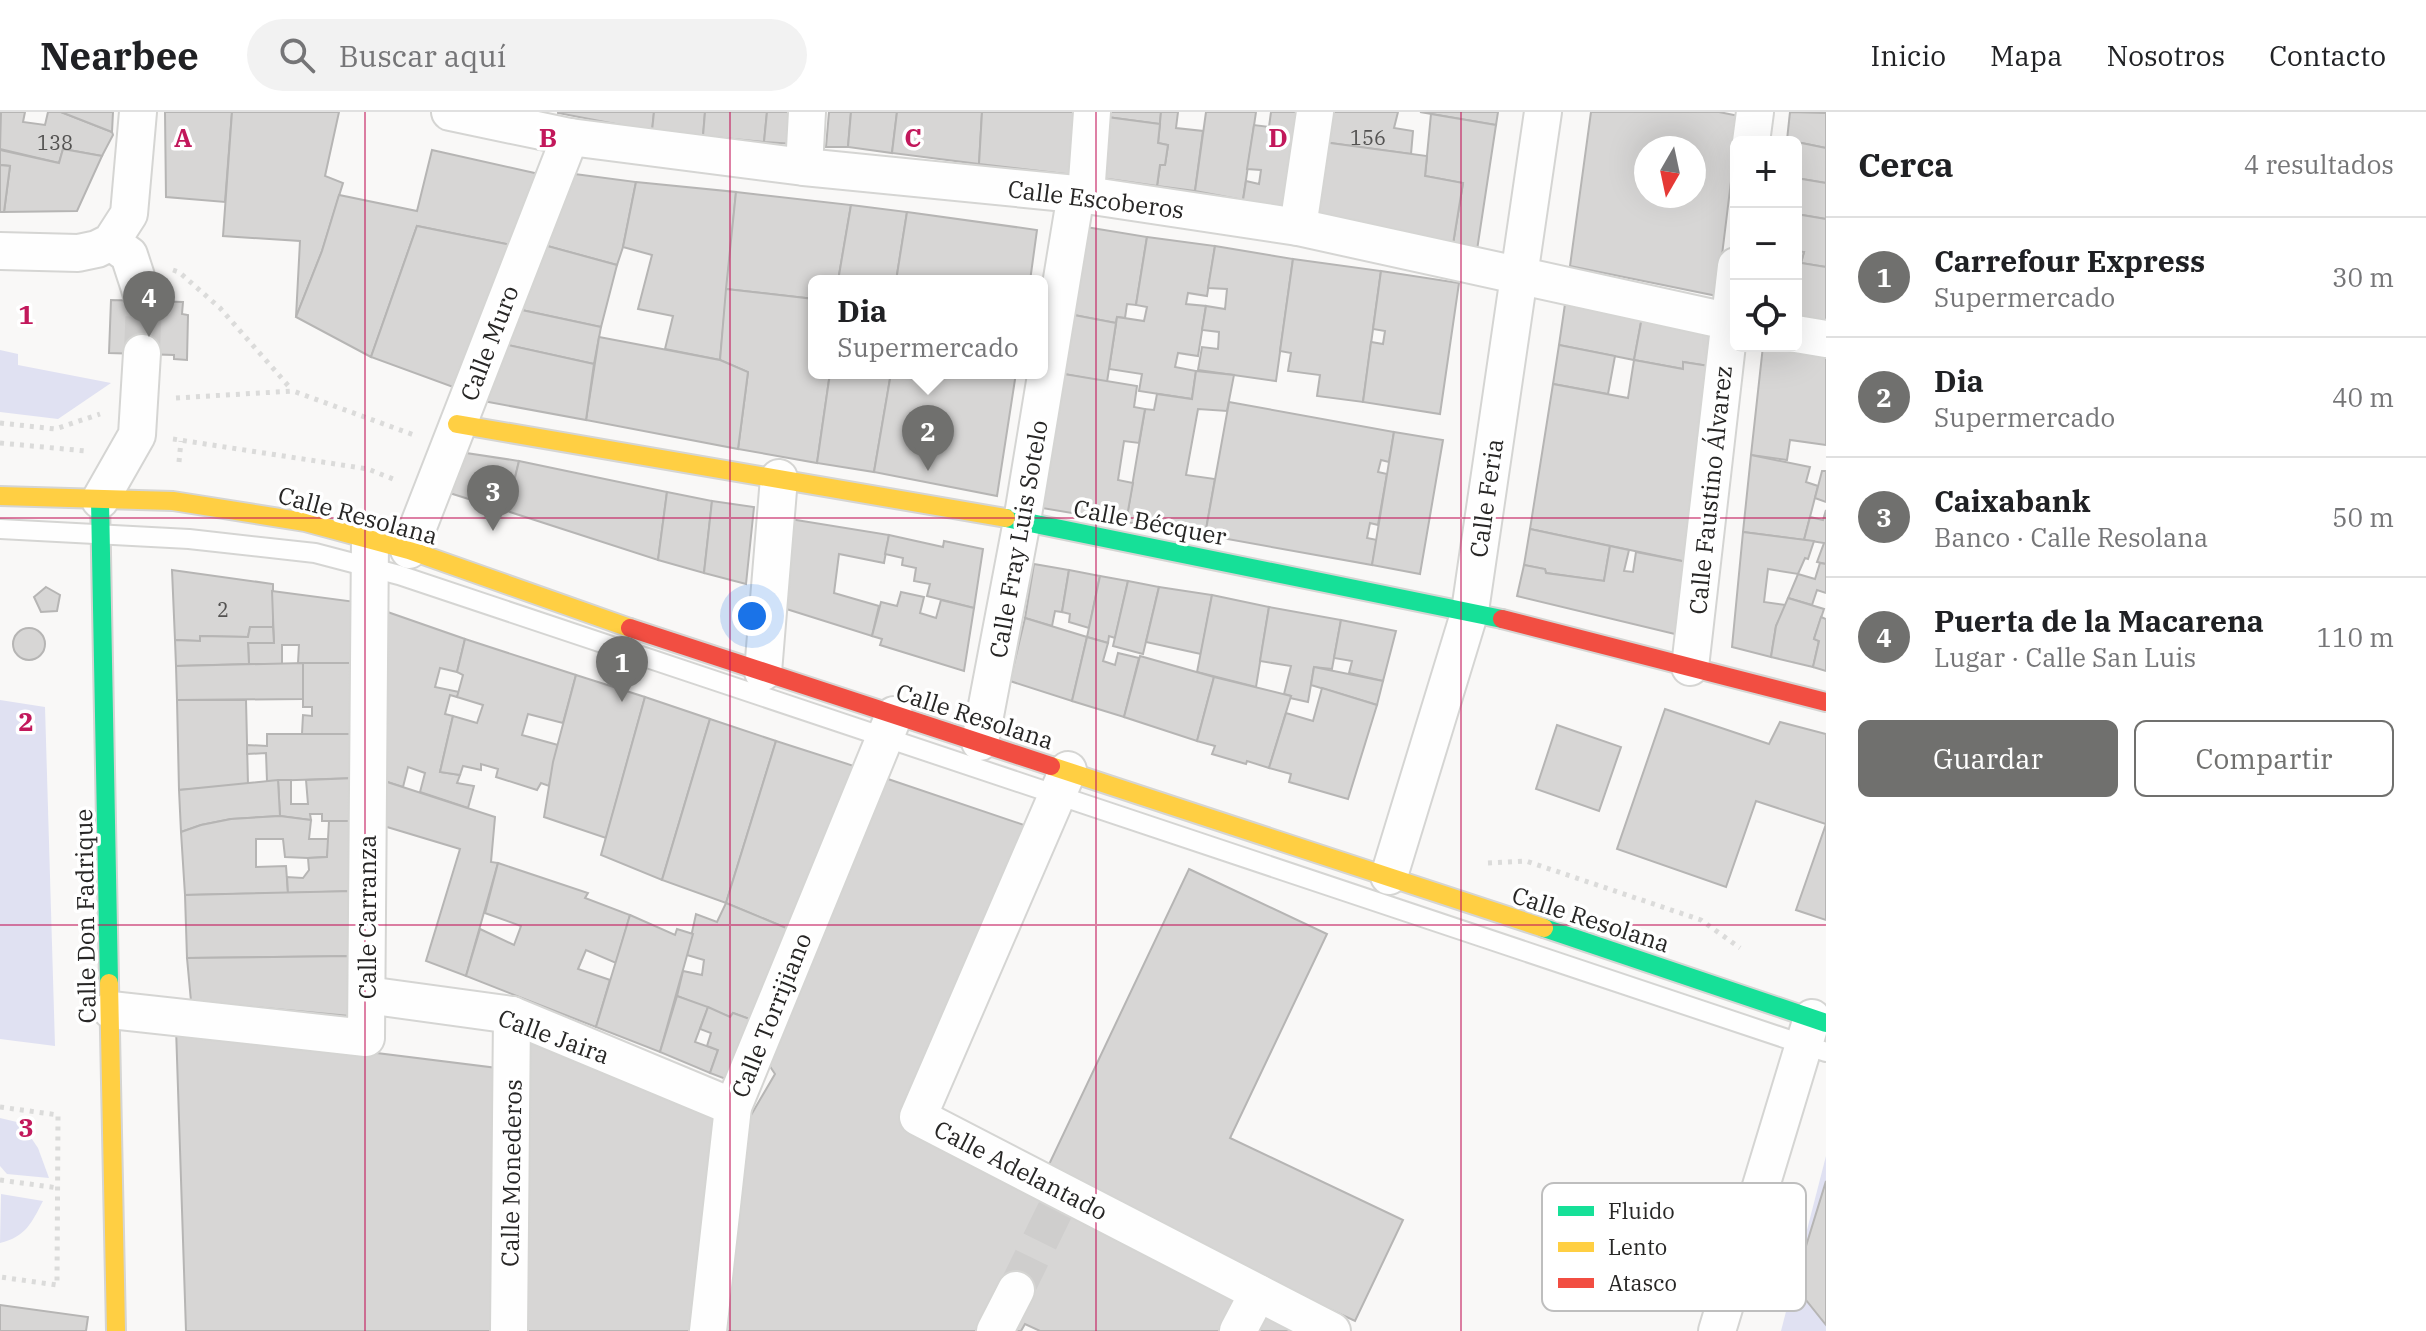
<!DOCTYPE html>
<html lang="es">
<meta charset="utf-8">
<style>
:root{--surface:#fff;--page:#f2f2f2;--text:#202124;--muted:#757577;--line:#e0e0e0;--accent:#70706e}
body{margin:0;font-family:"IBM Plex Serif",serif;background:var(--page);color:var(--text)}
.controls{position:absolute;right:24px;top:24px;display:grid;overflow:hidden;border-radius:12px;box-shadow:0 8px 32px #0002}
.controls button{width:72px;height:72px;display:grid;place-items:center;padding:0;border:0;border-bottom:2px solid var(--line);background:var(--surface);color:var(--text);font:40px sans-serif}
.compass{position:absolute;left:1634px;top:24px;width:72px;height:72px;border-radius:50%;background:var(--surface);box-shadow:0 8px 32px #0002;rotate:189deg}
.you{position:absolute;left:752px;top:504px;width:28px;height:28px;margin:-20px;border:6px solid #fff;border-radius:50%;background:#1a73e8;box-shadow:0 0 0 12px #1a73e833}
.badge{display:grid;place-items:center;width:52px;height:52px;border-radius:50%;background:var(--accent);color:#fff;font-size:26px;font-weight:700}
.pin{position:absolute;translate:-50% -66px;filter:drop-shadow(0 2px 4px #0008)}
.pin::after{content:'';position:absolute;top:42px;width:28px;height:24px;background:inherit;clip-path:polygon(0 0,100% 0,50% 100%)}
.popup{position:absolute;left:808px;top:163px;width:240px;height:104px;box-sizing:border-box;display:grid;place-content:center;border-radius:12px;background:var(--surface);filter:drop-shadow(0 2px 6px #0005);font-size:26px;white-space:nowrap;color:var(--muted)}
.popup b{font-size:30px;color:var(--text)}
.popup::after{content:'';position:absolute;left:50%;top:100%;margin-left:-16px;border:16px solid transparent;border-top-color:var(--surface)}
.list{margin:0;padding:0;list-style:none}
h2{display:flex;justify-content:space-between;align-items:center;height:104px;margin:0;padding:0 32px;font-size:34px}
h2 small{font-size:26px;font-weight:400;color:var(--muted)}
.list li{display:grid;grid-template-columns:52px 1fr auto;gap:24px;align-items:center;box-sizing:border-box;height:120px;padding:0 32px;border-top:2px solid var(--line)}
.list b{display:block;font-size:30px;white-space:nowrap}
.list p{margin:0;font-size:26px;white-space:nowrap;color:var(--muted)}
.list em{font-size:26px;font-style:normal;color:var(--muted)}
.actions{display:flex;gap:16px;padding:24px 32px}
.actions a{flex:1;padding:18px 0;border:2px solid var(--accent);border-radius:12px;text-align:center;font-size:28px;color:var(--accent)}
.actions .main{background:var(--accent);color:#fff}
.icon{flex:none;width:44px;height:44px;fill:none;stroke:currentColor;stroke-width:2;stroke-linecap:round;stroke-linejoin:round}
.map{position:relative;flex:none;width:1826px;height:1219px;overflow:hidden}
header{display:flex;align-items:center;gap:48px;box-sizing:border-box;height:112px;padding:0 40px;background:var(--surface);border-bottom:2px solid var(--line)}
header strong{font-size:38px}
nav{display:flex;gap:44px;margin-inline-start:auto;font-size:28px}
.search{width:560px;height:72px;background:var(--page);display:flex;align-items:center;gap:20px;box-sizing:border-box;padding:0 28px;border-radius:44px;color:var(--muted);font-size:30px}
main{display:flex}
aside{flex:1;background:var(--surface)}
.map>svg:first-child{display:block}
.green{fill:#e0e1f2}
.building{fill:#d7d6d5;stroke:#b6b5b4;stroke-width:2;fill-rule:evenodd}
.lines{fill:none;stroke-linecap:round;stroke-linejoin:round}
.street-tunnel{stroke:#cfcecd;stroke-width:36;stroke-dasharray:36 18;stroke-linecap:butt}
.lane-casing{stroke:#d5d5d3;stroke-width:22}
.street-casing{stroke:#d5d5d3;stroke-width:40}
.fast-casing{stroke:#d5d5d3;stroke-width:22}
.slow-casing{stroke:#d5d5d3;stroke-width:22}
.jam-casing{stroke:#d5d5d3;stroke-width:22}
.path{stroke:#dbdbda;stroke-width:5;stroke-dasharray:4 6;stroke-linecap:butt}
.lane{stroke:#fefefe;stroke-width:18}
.street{stroke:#fefefe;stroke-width:36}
.fast{stroke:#16e098;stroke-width:18}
.slow{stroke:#ffcf43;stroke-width:18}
.jam{stroke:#f24e42;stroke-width:18}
.grid{fill:none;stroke:#c2185b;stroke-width:2;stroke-opacity:0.55}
.labels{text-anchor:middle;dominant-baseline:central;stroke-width:7;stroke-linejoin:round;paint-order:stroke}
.number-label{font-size:20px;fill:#535251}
.street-label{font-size:24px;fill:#272625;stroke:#fff}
.key{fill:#fff;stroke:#bebebe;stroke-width:2}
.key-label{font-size:22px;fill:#272625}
.grid-label{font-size:26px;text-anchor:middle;font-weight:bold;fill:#c2185b;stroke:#fff;stroke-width:7;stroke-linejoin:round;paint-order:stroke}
</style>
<header>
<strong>Nearbee</strong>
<div class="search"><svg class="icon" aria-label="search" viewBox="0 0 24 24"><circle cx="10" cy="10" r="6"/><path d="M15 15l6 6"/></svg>Buscar aquí</div>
<nav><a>Inicio</a><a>Mapa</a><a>Nosotros</a><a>Contacto</a></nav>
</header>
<main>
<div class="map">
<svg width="1826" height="1219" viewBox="0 0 1826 1219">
<rect width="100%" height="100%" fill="#f9f8f7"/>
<g class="green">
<path d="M0,238L18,242V253L111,271L58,307L0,300Z"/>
<path d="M0,588L45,595L55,934L0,927Z"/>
<path d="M0,1006L21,1011L38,1036L49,1066L7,1062L0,1054Z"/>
<path d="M1826,1044V1219H1781Z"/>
<path d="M1,1082L43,1089C32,1110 26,1125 0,1131Z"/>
</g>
<g class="building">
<path d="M1,0H25L23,10L45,13L48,0H61L112,20L113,23L102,44L63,37L59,51L0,37Z"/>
<path d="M61,0H113L112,20Z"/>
<path d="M165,0H232L225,90L166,85Z"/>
<path d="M232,0H339L325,64L343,71L322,139L296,205L300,129L223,124Z"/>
<path d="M558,0H654L652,19L558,1Z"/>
<path d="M654,0H705L703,24L652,19Z"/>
<path d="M705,0H767L764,30L703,24Z"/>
<path d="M767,0H797L795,32L764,30Z"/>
<path d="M829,0H851L848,35H826Z"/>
<path d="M851,0H897L892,41L848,35Z"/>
<path d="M897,0H982L979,52L892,41Z"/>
<path d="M982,0H1078L1074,63L979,52Z"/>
<path d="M1108,0H1161L1160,12L1107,5Z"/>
<path d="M1161,0H1178L1176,16L1203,19L1195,79L1157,74L1160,53H1165L1168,33L1158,31Z"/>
<path d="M1206,0H1256L1243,88L1195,79Z"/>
<path d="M1271,0H1305L1292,98L1243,88L1246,69L1259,72L1261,58L1247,57L1254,13L1269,15Z"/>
<path d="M1327,0H1398L1394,16L1413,19L1411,42L1323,30Z"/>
<path d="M1420,0H1498L1496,13Z"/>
<path d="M1591,0H1719L1739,4L1717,184L1570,154ZM1646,36H1694V84H1646Z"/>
<path d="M1790,0L1826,1V36L1787,28Z"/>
<path d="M1431,2L1496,13L1477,138L1453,132L1463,71L1425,64Z"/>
<path d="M1107,5L1160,12L1158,31L1168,33L1165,53H1160L1157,74L1101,66Z"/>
<path d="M1787,28L1826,36V71L1796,66V30H1787Z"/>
<path d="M1323,30L1427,44L1425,64L1463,71L1453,132L1311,101Z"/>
<path d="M63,37L102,44L77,99L4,100L10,54L0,53V38L59,51Z"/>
<path d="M432,38L548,64L521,135L417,114L371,245L296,205L322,139L339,83L417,99Z"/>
<path d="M0,53L10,54L4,100H0Z"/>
<path d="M567,61L636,70L623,135L617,153L540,132Z"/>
<path d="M1796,66L1826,71V107L1796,102Z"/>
<path d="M636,70L736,80L720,248L665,237L673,204L638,197L652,143L623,135Z"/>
<path d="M736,80L851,93L838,169H814V187L726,177Z"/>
<path d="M851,93L907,100L896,169H838Z"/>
<path d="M907,100L1037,118L1030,169H896Z"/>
<path d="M1796,102L1826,107V155L1801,151L1804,140L1796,139Z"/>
<path d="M417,114L521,135L464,279L371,245Z"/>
<path d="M1086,115L1147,125L1136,193L1127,192L1125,206L1117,205L1116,211L1074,203Z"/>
<path d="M1147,125L1215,134L1207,184L1188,181L1186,192L1206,194L1198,244L1178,241L1175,255L1196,259L1192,287L1139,279L1142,262L1109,257L1117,205L1144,209L1147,195L1136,193Z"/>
<path d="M540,132L617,153L601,215L517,197Z"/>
<path d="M1215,134L1293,147L1276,269L1198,258L1202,235L1218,237L1219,220L1202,218L1206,194L1225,197L1227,177L1208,176Z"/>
<path d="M1796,139L1804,140L1801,151L1826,155V209L1796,204Z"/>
<path d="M1293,147L1381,159L1363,290L1317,284L1320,263L1288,259L1291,241L1280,239Z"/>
<path d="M1381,159L1459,171L1440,302L1363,290L1371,230L1383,232L1385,219L1373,217Z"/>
<path d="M726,177L814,187V261H830L817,351L738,337L748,260L720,248Z"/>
<path d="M111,188L183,190L182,202L188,203L187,248L174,247V243L109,241Z"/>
<path d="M1565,192L1642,205L1634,248L1559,233Z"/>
<path d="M517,197L601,215L594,252L503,232Z"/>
<path d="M1074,203L1116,211L1107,270L1064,262Z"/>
<path d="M1642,205L1713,219L1709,254L1683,250V257L1634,248Z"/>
<path d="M599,225L720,248L748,260L738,337L586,308Z"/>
<path d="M503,232L594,252L586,308L483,289Z"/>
<path d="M1559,233L1615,244L1608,282L1553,272Z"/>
<path d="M1763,234H1782L1826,242V333L1790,328L1787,348L1751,343Z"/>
<path d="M1634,248L1683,257V250L1709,254L1687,450L1530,417L1553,272L1628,286Z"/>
<path d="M1196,259L1234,263L1227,299L1198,297L1186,363L1215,367L1205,423L1126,410L1145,297L1154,298L1157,282L1192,287Z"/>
<path d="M830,261H891L874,360L817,351Z"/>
<path d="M891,261H1016L997,384L874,360Z"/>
<path d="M1064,262L1137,274L1134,295L1145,297L1139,331L1124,329L1118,368L1133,371L1126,410L1042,396Z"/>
<path d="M1229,290L1394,320L1389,350L1381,348L1378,360L1387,362L1378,413L1370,411L1367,426L1377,428L1372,453L1205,423Z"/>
<path d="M1394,320L1443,328L1420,462L1372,453Z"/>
<path d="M453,339L519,349L507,399L440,378Z"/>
<path d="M1751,343L1810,355L1806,370L1818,374L1804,428L1743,420Z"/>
<path d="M519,349L667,380L658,448L507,399Z"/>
<path d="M1822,359H1826V390L1815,386Z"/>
<path d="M667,380L712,389L704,461L658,448Z"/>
<path d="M712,389L754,395L746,472L704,461Z"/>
<path d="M1826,398V452L1817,450L1824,431L1804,428L1810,405L1823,408Z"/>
<path d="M790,407L889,423L884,451L839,442L834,481L879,494L872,524L780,495Z"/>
<path d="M1530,417L1610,434L1604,469L1546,461L1545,457L1524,453Z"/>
<path d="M1743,420L1814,429L1808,447L1805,446L1798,462L1768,457L1764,490L1786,493L1776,514L1771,545L1732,535Z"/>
<path d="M889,423L943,435L944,429L983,437L974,496L927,484L930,472L914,469L916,456L902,453L903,446L885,442Z"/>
<path d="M1610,434L1629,438L1624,459L1633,460L1636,440L1687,450L1679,523L1517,484L1524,453L1545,457L1546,461L1604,469Z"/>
<path d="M1820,451L1826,452V481L1817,478L1812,493L1788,486L1798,462L1815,467Z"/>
<path d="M1034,452L1069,458L1062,500L1055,499L1052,514L1025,506Z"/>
<path d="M172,458L273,472V515H250L248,525L200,524V529L175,528Z"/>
<path d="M1069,458L1100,464L1089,516L1069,510L1070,502L1062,500Z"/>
<path d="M1100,464L1128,469L1115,526L1109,524L1108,531L1087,525Z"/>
<path d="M1128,469L1159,475L1143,542L1113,534Z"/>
<path d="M46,475L60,483L57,499L41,500L34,485Z"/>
<path d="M1159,475L1212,483L1201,542L1146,530Z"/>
<path d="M272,479L356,490L354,551H298L299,533H282V552H249L248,531H274Z"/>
<path d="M901,480L924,485L920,501L936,506L941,488L974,496L964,559L880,533L882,527L872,524L881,490L897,494Z"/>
<path d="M1212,483L1269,495L1256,575L1197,560Z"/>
<path d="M1788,486L1824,497L1814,527L1819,529L1813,555L1771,545L1776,514Z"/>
<path d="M1269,495L1341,508L1332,557L1314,555L1308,590L1290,586L1291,584L1284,582L1291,554L1260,549Z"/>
<path d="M379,497L465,527L457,560L440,556L435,575L459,580L457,585L450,583L445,602L453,604L440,660L460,663L457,671L474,674L468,696L420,680L425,661L408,655L403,675L381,668Z"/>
<path d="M1821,505L1826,507V559L1813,555L1819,529L1814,527Z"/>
<path d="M1025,506L1087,525L1072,589L1010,569Z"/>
<path d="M1341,508L1396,519L1383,569L1349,561L1352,549L1334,546Z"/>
<path d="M250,515H273L274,531H248L249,552L176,554L175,528L200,529V524L248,525Z"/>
<circle cx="29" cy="532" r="16"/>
<path d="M1087,525L1108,531L1103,549L1115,553L1118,541L1139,546L1124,605L1072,589Z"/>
<path d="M465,527L576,563L563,611L528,602L522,623L558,633L549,674L541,671L537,678L496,665L498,657L481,652V658L463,654L460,663L440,660L453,604L477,611L483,593L457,585L463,563L457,560Z"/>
<path d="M1140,544L1214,565L1197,629L1124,605Z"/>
<path d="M303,551V587L177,588L176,554Z"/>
<path d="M303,551H354L355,622H302L303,603L312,604V595H303Z"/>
<path d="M1314,555L1383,569L1377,593L1311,573Z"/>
<path d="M576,563L645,585L606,726L544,705L553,650Z"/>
<path d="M1214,565L1291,584L1269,656L1247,649L1246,652L1212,642L1215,634L1197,629Z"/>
<path d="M1322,576L1377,593L1348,687L1289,670L1291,662L1269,656L1286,601L1313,609Z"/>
<path d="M645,585L710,607L662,768L601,743Z"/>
<path d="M177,588H246L248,673L179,678Z"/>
<path d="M1665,597L1769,632L1780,610L1826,622V808L1796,798L1826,712L1756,689L1726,775L1617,737Z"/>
<path d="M710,607L776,629L726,791L662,768Z"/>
<path d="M1557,613L1621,635L1599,699L1536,677Z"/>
<path d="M267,622H355L356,666L267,669L266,641L247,642V633L267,634Z"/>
<path d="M776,629L857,655L791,818L726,791Z"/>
<path d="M882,665L1027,714L911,1009L1248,1175L1224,1219H1040L1025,1212L1021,1219H725L747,1010L775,962L767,950Z"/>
<path d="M356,666L354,709H322V702H310L311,708L280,704L278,668H291V692H308L306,668Z"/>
<path d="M278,668L280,704L231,707L201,713L181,720L179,678Z"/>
<path d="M381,668L495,705L491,750L498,751L466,864L426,849L460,737L377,712Z"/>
<path d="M280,704L311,708L309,727H329L327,745L308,746L285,745L283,727H256V755L286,754L288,781L185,783L181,720L201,713L231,707Z"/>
<path d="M329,709H354V779L288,781L287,765L303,766L309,758L308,746L327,745Z"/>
<path d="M498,751L588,781L585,786L630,803L616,851L586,838L578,857L610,868L596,915L466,864L480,817L514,833L521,814L485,801Z"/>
<path d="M1189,757L1327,822L1230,1026L1403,1108L1355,1209L1044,1063Z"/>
<path d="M354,779L351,844L187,846L185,783Z"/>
<path d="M726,791L791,818L755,909L733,901L730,905L677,884L683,859L702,863L704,848L687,843L696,802L717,810Z"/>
<path d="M630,803L675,823L677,817L693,822L660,940L596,915Z"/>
<path d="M351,844L350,904L191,889L187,846Z"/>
<path d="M677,884L708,895L695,930L718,938L710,961L660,940Z"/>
<path d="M708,895L730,905L733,901L755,909L731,969L710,961L718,938L707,934L711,921L700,917Z"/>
<path d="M176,916L505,957L499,1219H186Z"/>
<path d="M524,926L718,1003L701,1219H522Z"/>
<path d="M1826,1069V1213L1794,1173Z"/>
<path d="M1264,1184L1332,1219H1246Z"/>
<path d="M0,1193L88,1205L86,1219H0Z"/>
</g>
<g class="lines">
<g class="street-tunnel">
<path d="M142,241L144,189"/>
<path d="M1016,1178L1064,1080"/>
</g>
<defs>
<path id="lane" d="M0,417L189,427L315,441L399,463L1826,940"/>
<g id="street">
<path d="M450,0L570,25L804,55L1086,83L1298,115L1736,211"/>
<path d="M1751,30L1755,0"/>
<path d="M804,55L807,0"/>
<path d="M1086,83L1092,0"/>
<path d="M1298,115L1315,0"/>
<path d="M111,130L129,143L144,189"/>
<path d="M0,139L78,141L97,137L111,130L129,102L138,0"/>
<path d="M1796,222L1826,227"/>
<path d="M100,388L137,323L142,241"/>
<path d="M409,438L570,25"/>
<path d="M1690,555L1736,154"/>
<path d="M763,560L779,366"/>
<path d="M980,630L1022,409L1076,82"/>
<path d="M1068,658L918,1005L1332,1219"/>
<path d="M1389,764L1470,499L1543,0"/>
<path d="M367,883L512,903L733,995"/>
<path d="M111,898L366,926L370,427"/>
<path d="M509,1219L512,903"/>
<path d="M708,1219L733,995L894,603"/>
<path d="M995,1219L1016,1178"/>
<path d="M1238,1219L1258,1181"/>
<path d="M1717,1219L1812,906"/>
</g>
<g id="fast">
<path d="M100,388L109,871"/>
<path d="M1006,406L1502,507"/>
<path d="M1544,816L1826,911"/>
</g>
<g id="slow">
<path d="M457,312L1006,406"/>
<path d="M0,384L173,389L305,410L409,438L630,516"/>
<path d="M1051,654L1544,816"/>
<path d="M109,871L116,1219"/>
</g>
<g id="jam">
<path d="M1502,507L1826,590"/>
<path d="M630,516L1051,654"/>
</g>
</defs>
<use href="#lane" class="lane-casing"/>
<use href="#street" class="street-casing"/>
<use href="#fast" class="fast-casing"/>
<use href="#slow" class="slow-casing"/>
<use href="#jam" class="jam-casing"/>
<g class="path">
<path d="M173,158L179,160L220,196L292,278"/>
<path d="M176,286L293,279L414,323"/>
<path d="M0,311L55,317L100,302"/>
<path d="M173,327L368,357L398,369"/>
<path d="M0,331L86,339"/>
<path d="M179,350L181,329"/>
<path d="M1488,751L1526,749L1701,808L1740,836"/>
<path d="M0,995L58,1003L57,1173L0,1165"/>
<path d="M0,1068L58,1076"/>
</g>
<use href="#lane" class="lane"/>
<use href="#street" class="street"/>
<use href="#fast" class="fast"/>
<use href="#slow" class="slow"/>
<use href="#jam" class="jam"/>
</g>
<path class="grid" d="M365,0V1219M730,0V1219M1096,0V1219M1461,0V1219M0,406H1826M0,813H1826"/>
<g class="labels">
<g class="number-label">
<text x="1368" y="25">156</text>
<text x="55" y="30">138</text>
<text x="223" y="497">2</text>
</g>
<g class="street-label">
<text transform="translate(1096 87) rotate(7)">Calle Escoberos</text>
<text transform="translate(489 231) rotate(-69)">Calle Muro</text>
<text transform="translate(1710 378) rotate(-84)">Calle Faustino Álvarez</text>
<text transform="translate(1486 386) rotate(-82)">Calle Feria</text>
<text transform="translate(358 403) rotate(15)">Calle Resolana</text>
<text transform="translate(1150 410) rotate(11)">Calle Bécquer</text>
<text transform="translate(1018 427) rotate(-80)">Calle Fray Luis Sotelo</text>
<text transform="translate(975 604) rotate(18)">Calle Resolana</text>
<text transform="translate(85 804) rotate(-91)">Calle Don Fadrique</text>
<text transform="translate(367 805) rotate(-90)">Calle Carranza</text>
<text transform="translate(1591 807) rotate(18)">Calle Resolana</text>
<text transform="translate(771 903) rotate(-68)">Calle Torrijiano</text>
<text transform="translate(554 924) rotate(20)">Calle Jaira</text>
<text transform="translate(1021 1058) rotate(27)">Calle Adelantado</text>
<text transform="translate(511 1061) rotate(-89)">Calle Monederos</text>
</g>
</g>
<rect x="1542" y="1071" width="264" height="128" rx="12" class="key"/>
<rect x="1558" y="1094" width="36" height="10" fill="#16e098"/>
<rect x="1558" y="1130" width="36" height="10" fill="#ffcf43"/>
<rect x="1558" y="1166" width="36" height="10" fill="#f24e42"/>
<g class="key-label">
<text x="1608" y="1107">Fluido</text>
<text x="1608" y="1143">Lento</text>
<text x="1608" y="1179">Atasco</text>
</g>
<g class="grid-label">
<text x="183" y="35">A</text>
<text x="548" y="35">B</text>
<text x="913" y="35">C</text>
<text x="1278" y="35">D</text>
<text x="26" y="212">1</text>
<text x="26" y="619">2</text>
<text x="26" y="1025">3</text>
</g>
</svg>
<div class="controls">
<button>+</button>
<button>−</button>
<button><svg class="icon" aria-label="locate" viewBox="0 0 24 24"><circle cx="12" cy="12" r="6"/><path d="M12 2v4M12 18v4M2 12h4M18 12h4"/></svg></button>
</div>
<svg class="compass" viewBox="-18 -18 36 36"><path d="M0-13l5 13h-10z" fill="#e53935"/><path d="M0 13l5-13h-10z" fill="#757577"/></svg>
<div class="you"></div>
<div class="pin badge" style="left:622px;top:590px">1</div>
<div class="pin badge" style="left:928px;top:359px">2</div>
<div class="popup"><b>Dia</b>Supermercado</div>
<div class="pin badge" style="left:493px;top:419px">3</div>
<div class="pin badge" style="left:149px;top:225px">4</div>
</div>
<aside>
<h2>Cerca<small>4 resultados</small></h2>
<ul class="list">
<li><span class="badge">1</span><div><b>Carrefour Express</b><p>Supermercado</p></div><em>30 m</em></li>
<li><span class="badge">2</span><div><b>Dia</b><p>Supermercado</p></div><em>40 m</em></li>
<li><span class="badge">3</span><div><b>Caixabank</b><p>Banco · Calle Resolana</p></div><em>50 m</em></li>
<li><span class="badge">4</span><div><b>Puerta de la Macarena</b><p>Lugar · Calle San Luis</p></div><em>110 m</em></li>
</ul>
<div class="actions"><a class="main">Guardar</a><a>Compartir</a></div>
</aside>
</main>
